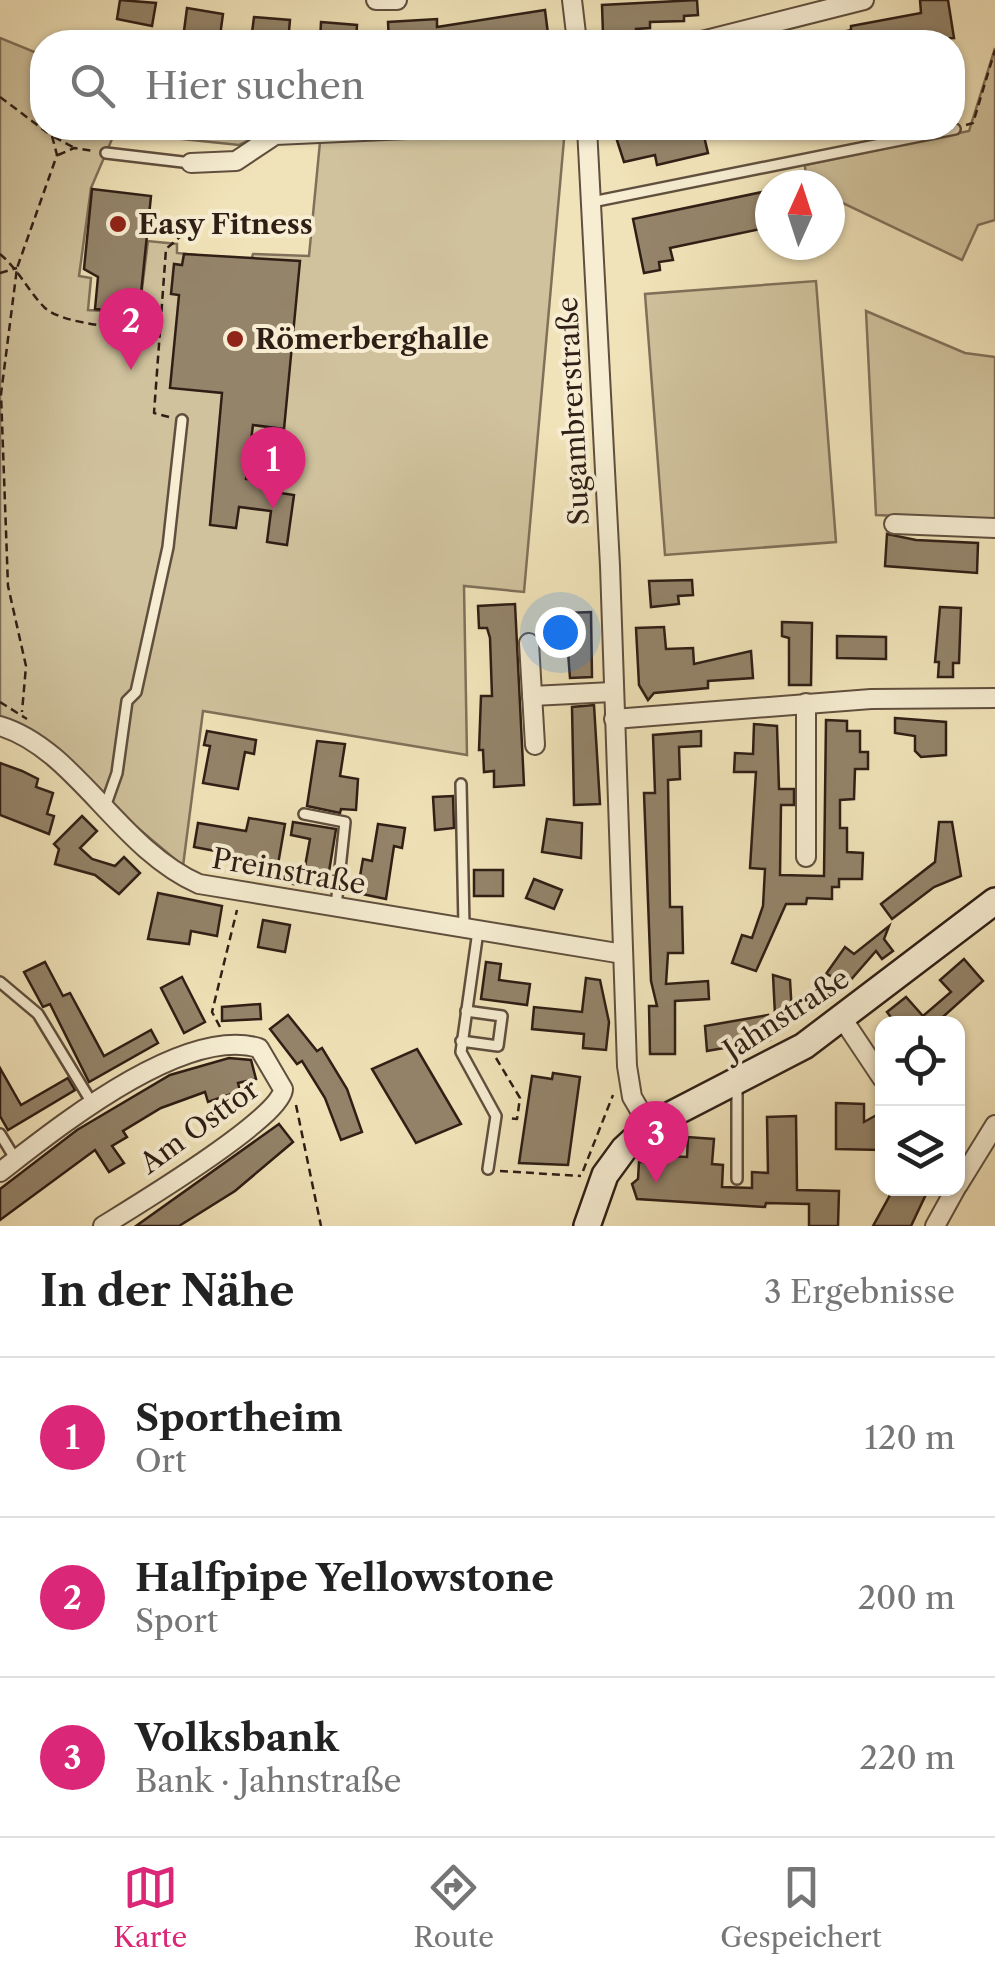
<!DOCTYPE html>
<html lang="de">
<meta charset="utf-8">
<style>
:root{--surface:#fff;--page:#f6f6f6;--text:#222;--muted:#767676;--line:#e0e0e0;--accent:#db2777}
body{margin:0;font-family:"Libre Caslon Text",serif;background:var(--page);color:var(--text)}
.controls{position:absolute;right:30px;bottom:30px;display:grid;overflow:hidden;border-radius:20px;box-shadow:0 2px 8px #0004}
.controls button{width:90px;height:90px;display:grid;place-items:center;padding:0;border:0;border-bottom:2px solid var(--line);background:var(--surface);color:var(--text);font:50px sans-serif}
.compass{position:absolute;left:755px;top:170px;width:90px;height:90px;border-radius:50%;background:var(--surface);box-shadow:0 2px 8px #0004;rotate:3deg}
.you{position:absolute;left:560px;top:632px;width:35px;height:35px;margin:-25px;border:8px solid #fff;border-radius:50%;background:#1a73e8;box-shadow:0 0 0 15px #1a73e833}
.badge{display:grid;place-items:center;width:65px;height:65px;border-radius:50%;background:var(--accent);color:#fff;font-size:32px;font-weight:700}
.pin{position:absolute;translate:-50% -82px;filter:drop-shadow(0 2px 5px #0008)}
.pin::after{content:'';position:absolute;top:52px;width:35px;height:30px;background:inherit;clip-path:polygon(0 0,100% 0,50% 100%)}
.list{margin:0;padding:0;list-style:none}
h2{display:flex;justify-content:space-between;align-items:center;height:130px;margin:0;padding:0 40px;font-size:42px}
h2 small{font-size:32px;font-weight:400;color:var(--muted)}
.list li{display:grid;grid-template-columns:65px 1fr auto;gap:30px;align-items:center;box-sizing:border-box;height:160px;padding:0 40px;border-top:2px solid var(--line)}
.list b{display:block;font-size:38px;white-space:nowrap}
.list p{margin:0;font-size:32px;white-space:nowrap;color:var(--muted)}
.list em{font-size:32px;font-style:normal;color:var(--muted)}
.icon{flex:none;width:55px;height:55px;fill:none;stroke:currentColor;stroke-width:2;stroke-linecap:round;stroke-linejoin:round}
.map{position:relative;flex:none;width:995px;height:1226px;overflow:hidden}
.search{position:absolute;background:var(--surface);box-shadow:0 2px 8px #0004;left:30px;right:30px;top:30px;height:110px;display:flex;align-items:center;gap:25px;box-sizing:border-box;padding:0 35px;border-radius:40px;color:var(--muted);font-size:38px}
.sheet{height:610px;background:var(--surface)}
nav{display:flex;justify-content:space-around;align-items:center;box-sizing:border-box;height:140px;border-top:2px solid var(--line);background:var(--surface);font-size:28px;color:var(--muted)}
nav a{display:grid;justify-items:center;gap:5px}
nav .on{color:var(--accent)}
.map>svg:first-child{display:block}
.green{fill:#d0c29d;stroke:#807059;stroke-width:2.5}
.building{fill:#94846a;stroke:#2f1e15;stroke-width:2.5}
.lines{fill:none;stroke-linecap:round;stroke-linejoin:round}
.service-casing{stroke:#604f3e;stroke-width:14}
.minor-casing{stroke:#604f3e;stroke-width:22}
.secondary-casing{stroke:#2f1e15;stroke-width:30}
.path{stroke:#2f1e15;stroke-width:2.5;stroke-dasharray:8 5;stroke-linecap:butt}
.service{stroke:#f6edd2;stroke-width:9}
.minor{stroke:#f6edd2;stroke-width:18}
.secondary{stroke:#f6edd2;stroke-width:25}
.poi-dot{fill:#8f2418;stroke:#f6edd2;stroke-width:4}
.labels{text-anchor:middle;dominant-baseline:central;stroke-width:8;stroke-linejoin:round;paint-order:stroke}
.poi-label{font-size:28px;font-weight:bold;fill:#2f1e15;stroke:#f6edd2;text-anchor:start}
.street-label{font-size:28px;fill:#2f1e15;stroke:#f6edd2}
</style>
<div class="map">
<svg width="995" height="1226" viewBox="0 0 995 1226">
<rect width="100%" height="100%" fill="#f1e3b9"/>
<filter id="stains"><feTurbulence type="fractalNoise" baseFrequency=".002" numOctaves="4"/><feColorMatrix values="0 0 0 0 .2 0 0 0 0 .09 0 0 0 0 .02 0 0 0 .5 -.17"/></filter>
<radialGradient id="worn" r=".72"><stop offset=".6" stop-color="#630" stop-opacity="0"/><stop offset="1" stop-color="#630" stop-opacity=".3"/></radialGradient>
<g class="green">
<path d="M0,38L42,55V128H276L239,145L115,132L91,188L79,276L91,278L88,310L139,313L148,241L177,244V253L251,261L253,254L309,256L320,142L565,128L524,592L464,586L467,755L203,711L183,866L95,792L0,722Z"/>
<path d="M995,48V220L978,225L962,260L830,197V185H806L805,165L969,131Z"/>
<path d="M816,281L836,542L665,555L645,294Z"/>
<path d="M866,311L965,353L995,357V520L876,515Z"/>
</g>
<g class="building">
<path d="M120,0L156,3L152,26L117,19Z"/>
<path d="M697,0L698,15L684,16V21L650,22V28L636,29V33L603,34L602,5Z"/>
<path d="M920,0H948L954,38L820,42V38L851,30V26L921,13Z"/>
<path d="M187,8L223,14L220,36L184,31Z"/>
<path d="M545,10L549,42H389L388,22L437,19V27Z"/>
<path d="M254,17L290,20L288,42L251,40Z"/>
<path d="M321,22L357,25L356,42H320Z"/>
<path d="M613,128H702L708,153L657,165L655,155L624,162Z"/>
<path d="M92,189L151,196L139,313L95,309L98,277L84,269Z"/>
<path d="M767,191L770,227L670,248L673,260L659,262L660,270L644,273L633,219Z"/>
<path d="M184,254L300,261L284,429L253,425L246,479L275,482L274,492L294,495L287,545L267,542L271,511L239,507L236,528L210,525L222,393L170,388L179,295L171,294L174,264L182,265Z"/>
<path d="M887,534L916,540L978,543L977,573L885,566Z"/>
<path d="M692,580L693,595L678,596L679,604L651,607L649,581Z"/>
<path d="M515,604L524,785L494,787V771L484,772L483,750H479L481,696H492L490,638L487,628H479L478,606Z"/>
<path d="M940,607L961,608L959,663H953V677H938L939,662H935Z"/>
<path d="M591,612L592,677L570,678L565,613Z"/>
<path d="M782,622L812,623L811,685H789V638L782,636Z"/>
<path d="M664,627L666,649L693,648L694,664L751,651L753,678L708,681V688L654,693L648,700L639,685L636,628Z"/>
<path d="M837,636L886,637V659L837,658Z"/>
<path d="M594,705L600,804L574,805L572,707Z"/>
<path d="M895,718L946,722V755L921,757L915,751V736L895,733Z"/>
<path d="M826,720L847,721V731H860V752H868V769H855L854,799L840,800V828H847V852L863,853L862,879H839V887H832V899L807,898L806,904H786L756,971L732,963L742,935L752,938L763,906L765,869L750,868L756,772H734L735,753L753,754L754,724L777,726L779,789H794V805H781L780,875L824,876Z"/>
<path d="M207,731L256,740L254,754L245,752L238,789L203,783L210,746L204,745Z"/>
<path d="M701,731V746L679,747L680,779L668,780L670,907H682L683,953H668L666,984L708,981L709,999L675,1001V1054H650L649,1006H657L651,981L644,793H655L653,735Z"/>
<path d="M317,741L345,744L340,776L358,779L356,810L341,809L340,813L307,806Z"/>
<path d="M0,763L22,771L38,779L36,787L53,793L47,814L54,816L49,834L0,815Z"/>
<path d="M453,796L454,828L435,830L433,797Z"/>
<path d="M82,816L97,831L80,848L92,859L115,866L124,857L140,873L119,894L95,875L55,864L59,849L54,844Z"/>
<path d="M249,818L285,824L277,870L240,864L242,856L194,847L198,823L246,831Z"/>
<path d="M547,819L582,823L581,858L542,852Z"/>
<path d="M293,822L336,829L326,890L288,883L290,869L304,872L310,839L291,835Z"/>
<path d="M939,822H952L961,876L934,887L892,919L881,904L935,862Z"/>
<path d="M378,824L405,828L402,848L394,846L386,899L357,893L363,859L372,861Z"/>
<rect x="474" y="870" width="29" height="26"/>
<path d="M534,879L562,890L554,909L526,898Z"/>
<path d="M158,893L222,906L217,936L191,931L189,944L148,939Z"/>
<path d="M263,920L290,925L285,952L258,947Z"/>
<path d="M889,926L884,939L893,951L882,959L876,951L848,983L826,974L845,947L854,954Z"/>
<path d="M964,959L983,981L935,1024H896L887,1012L906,997L923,1016L951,992L940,980Z"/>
<path d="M45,962L63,996L70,993L104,1056L151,1030L158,1043L89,1082L50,1004L43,1007L24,972Z"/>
<path d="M486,962L501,964L499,980L530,984L527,1005L481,999Z"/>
<path d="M773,975L790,980L792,1014L775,1015Z"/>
<path d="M182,977L205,1022L184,1033L161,988Z"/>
<path d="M586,978L600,980L609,1022L606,1050L583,1048L584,1034L532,1029L534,1007L582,1012Z"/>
<path d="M260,1004L261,1019L222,1021V1007Z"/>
<path d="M288,1015L317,1051L322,1048L347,1089L362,1132L341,1140L325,1098L302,1061L297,1064L270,1029Z"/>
<path d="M768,1015L770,1040L707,1051L705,1026Z"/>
<path d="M417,1049L461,1124L416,1143L372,1069Z"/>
<path d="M229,1058L251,1060L256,1079L238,1083L240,1091L208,1102L205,1092L161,1108L123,1131L127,1137L112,1146L124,1163L109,1172L95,1150L0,1220V1189L77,1130L170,1075Z"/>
<path d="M0,1068L21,1105L68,1078L75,1090L8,1130L0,1116Z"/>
<path d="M553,1073L580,1077L568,1165L519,1163L532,1076L552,1079Z"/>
<path d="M836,1103L864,1104V1122L882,1112V1150L836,1149Z"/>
<path d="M796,1116L797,1190L839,1191L838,1226H809V1204L766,1203L765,1207L637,1199L632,1184L638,1179L639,1162H649L650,1155L687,1157L688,1137L714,1139L712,1164L723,1165L722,1187L752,1188V1172L768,1173L767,1117Z"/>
<path d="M279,1124L293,1142L235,1191L179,1226H136Z"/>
<path d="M894,1188H929L911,1226H873Z"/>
</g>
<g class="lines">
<defs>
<g id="service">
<path d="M106,153L191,163"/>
<path d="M592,202L955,129"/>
<path d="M461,784L464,926"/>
<path d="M105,807L117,773L127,701L136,692L168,547L182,420"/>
<path d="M304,814L345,822L336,906"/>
<path d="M478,931L461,1052L496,1116L488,1169"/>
<path d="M0,982L38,1014L92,1103"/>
<path d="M461,1041L498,1046L502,1016L466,1011"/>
<path d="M0,1134L16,1160"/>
<path d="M737,1179V1085"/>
</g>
<g id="minor">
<path d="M376,0H397"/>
<path d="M572,0L577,42"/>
<path d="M698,42L864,0"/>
<path d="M587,128L610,566L627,1066L632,1097L649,1126"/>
<path d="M191,163L236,161L275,135L430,128"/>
<path d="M894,524L995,528"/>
<path d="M529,643L535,745"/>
<path d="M532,696L612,692"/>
<path d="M614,719L871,699L995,698"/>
<path d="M0,726C76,749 118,848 199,884L623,954"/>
<path d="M806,857V703"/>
<path d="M842,1018L882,1078"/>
<path d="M0,1172C56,1129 183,1025 259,1048L283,1089C283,1117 132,1208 103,1226"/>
<path d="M958,1185L995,1125"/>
<path d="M935,1226L956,1188"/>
</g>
<path id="secondary" d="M587,1226L605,1175L624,1149L649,1126L804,1046L995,901"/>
</defs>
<use href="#service" class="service-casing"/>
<use href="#minor" class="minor-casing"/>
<use href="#secondary" class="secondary-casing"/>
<g class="path">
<path d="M0,97L52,136L57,155L17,268L1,394L8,586L26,666L22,712"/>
<path d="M966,125L973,123L995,50"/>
<path d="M54,137L73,147"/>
<path d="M58,155L74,148L93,151"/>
<path d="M0,254C19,270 28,291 45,308C65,326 132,328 159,331"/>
<path d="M0,273L17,268"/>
<path d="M169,417L154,413L166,249L188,230"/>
<path d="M0,702L27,719"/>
<path d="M220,1027L212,1012L237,910"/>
<path d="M496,1058L520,1098L517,1119L508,1118"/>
<path d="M296,1105L321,1226"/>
<path d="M500,1171L581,1176"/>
<path d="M583,1171L613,1095"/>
</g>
<use href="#service" class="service"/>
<use href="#minor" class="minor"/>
<use href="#secondary" class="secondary"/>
</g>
<g class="poi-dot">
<circle cx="118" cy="224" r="10"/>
<circle cx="235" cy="339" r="10"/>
</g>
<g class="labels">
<g class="poi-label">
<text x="138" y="224">Easy Fitness</text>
<text x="255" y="339">Römerberghalle</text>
</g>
<g class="street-label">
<text transform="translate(573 411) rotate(-93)">Sugambrerstraße</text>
<text transform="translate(289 871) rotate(10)">Preinstraße</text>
<text transform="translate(786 1014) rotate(-33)">Jahnstraße</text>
<text transform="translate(199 1126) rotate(-36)">Am Osttor</text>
</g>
</g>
<rect width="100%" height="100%" filter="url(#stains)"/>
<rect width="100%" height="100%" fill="url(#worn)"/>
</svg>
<div class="controls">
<button><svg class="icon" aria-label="locate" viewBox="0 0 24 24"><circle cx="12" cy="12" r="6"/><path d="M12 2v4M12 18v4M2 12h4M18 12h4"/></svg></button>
<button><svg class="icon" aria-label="layers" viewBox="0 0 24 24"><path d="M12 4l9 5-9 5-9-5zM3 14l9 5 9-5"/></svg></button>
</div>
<svg class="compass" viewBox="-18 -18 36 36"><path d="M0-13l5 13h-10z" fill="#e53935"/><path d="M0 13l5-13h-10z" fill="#767676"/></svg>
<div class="you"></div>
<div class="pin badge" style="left:273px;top:509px">1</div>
<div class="pin badge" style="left:131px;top:370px">2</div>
<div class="pin badge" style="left:656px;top:1183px">3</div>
<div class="search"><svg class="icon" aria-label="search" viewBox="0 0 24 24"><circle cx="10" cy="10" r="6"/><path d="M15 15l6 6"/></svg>Hier suchen</div>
</div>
<section class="sheet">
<h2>In der Nähe<small>3 Ergebnisse</small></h2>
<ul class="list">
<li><span class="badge">1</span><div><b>Sportheim</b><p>Ort</p></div><em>120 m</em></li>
<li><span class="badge">2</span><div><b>Halfpipe Yellowstone</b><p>Sport</p></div><em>200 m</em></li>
<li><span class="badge">3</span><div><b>Volksbank</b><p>Bank · Jahnstraße</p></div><em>220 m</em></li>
</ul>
</section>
<nav>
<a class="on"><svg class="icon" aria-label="map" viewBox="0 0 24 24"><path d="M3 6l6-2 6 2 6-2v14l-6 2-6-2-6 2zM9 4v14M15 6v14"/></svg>Karte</a>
<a><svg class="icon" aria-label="directions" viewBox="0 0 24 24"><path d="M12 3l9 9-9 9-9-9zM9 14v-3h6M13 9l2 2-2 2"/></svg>Route</a>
<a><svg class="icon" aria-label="saved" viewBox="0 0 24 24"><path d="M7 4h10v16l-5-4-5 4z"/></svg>Gespeichert</a>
</nav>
